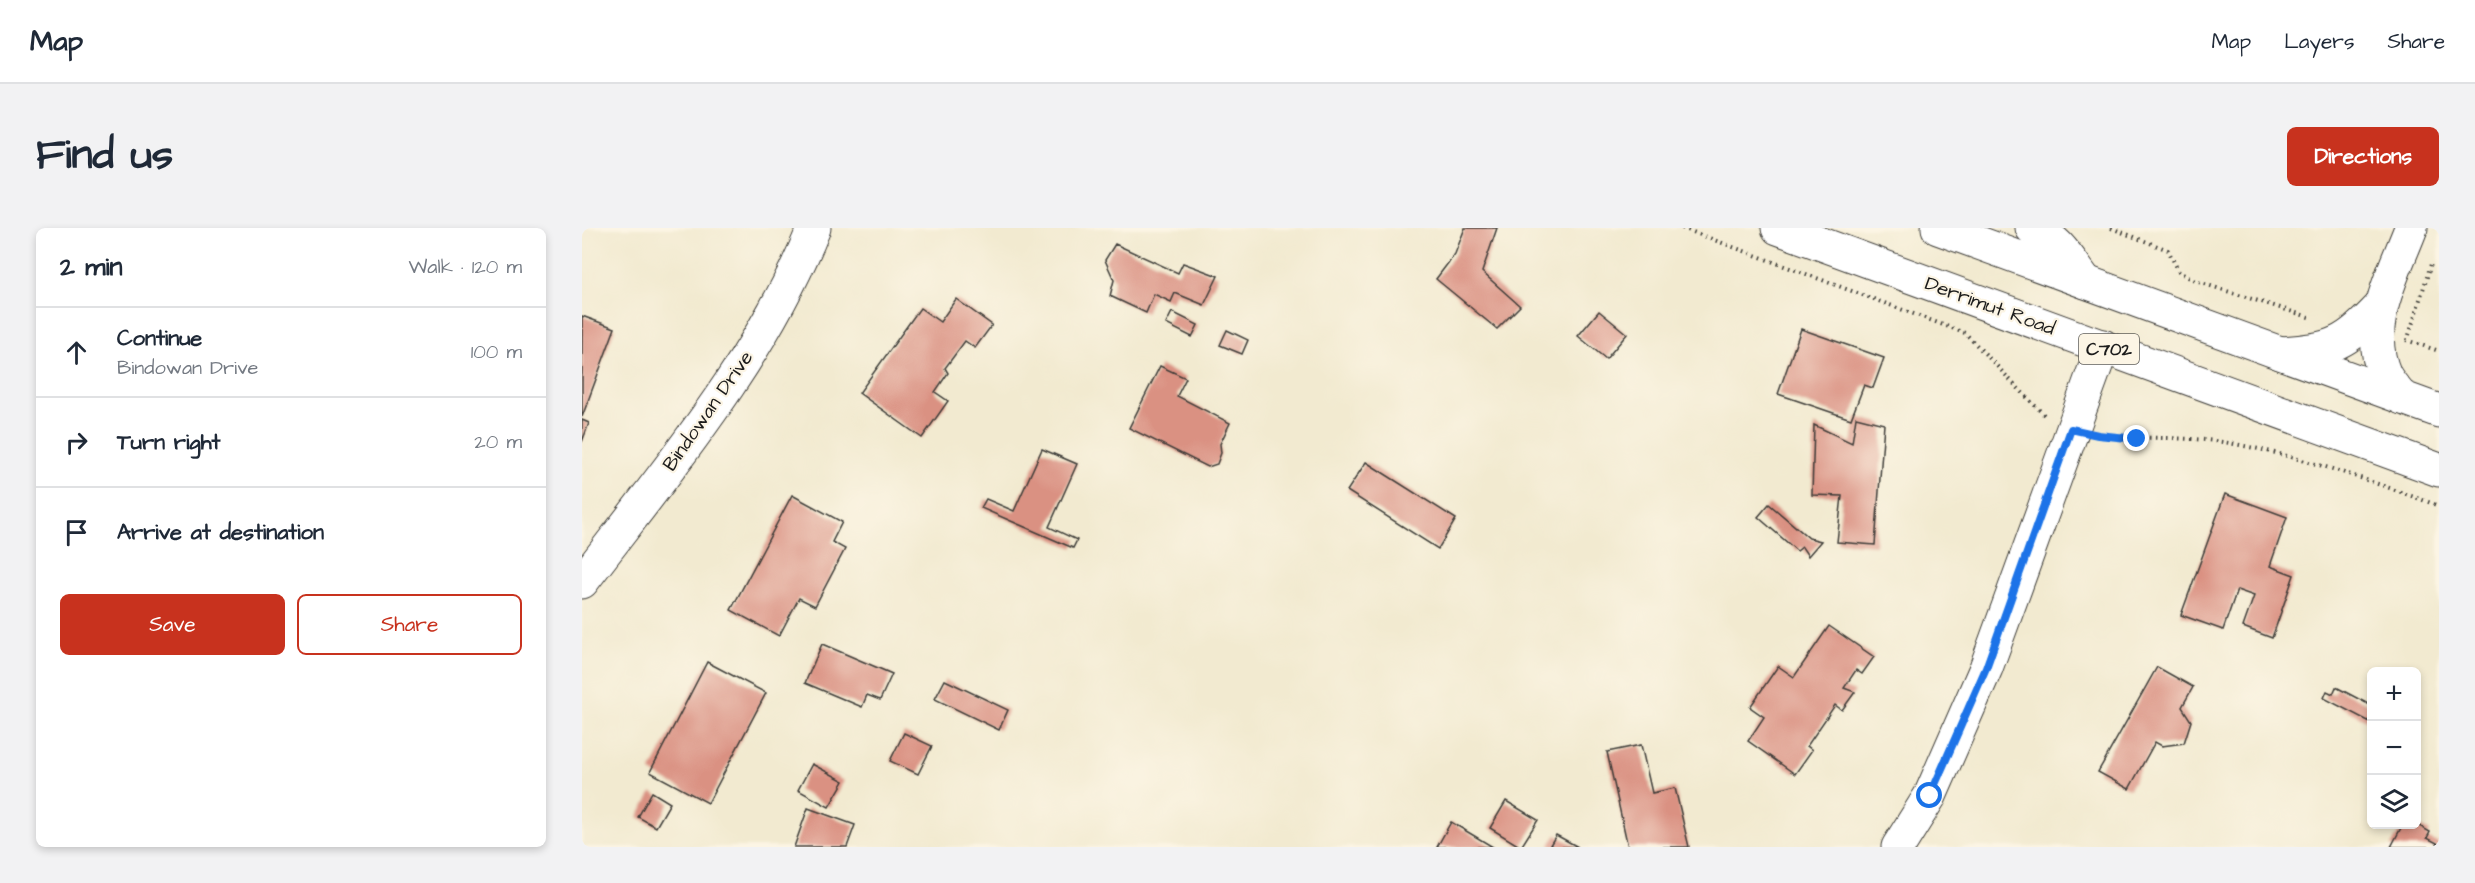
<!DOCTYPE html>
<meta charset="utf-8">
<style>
:root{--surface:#fff;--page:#f2f2f3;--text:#1f2937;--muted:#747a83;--line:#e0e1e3;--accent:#c8321e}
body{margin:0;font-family:"Architects Daughter",sans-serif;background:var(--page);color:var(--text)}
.controls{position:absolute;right:18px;bottom:18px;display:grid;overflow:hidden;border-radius:9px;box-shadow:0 3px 9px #0003}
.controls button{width:54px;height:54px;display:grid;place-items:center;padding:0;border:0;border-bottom:2px solid var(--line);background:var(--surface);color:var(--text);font:30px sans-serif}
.stop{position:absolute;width:18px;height:18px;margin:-14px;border:4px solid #1a73e8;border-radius:50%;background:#fff}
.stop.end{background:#1a73e8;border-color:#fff;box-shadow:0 2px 6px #0008}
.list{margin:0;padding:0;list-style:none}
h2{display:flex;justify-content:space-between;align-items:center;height:78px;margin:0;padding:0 24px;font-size:26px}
h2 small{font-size:20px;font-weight:400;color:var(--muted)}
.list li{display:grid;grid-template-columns:39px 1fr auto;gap:18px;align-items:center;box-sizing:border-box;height:90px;padding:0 24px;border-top:2px solid var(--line)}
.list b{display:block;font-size:22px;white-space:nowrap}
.list p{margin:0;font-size:20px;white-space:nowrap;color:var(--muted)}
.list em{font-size:20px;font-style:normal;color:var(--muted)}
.actions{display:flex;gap:12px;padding:18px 24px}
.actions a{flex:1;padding:14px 0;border:2px solid var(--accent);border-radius:9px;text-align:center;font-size:21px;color:var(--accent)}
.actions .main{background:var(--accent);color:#fff}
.icon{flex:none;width:33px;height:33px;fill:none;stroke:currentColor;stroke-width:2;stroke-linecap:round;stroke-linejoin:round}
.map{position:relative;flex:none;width:1857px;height:619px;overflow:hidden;border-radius:9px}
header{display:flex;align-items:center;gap:36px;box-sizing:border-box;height:84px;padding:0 30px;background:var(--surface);border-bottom:2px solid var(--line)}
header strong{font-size:28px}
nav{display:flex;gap:33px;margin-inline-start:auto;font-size:21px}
.intro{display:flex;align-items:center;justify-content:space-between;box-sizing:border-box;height:144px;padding:0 36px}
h1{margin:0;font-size:42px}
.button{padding:15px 27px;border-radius:9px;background:var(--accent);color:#fff;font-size:21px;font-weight:700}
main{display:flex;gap:36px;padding:0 36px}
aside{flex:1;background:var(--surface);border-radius:9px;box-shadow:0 3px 9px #0003}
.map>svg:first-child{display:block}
.building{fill:#da9182}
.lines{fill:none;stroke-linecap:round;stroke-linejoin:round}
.minor-casing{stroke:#3c3b37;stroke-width:35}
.highway-casing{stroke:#3c3b37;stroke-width:35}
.path{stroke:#3c3b37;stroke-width:4;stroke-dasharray:1.5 4.5;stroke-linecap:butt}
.minor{stroke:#fff;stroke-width:33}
.highway{stroke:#fff;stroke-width:33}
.route{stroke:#1a73e8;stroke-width:8}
.labels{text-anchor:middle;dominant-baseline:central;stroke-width:4.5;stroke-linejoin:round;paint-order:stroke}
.shield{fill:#fcf5e5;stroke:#5f5d58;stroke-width:1.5}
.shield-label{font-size:18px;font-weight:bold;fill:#1c1c1c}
.street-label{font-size:20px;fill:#1c1c1c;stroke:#fcf5e5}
</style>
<header>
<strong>Map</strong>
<nav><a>Map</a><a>Layers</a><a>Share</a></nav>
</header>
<div class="intro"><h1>Find us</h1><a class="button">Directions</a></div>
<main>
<aside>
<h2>2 min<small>Walk · 120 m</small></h2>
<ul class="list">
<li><svg class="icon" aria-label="ahead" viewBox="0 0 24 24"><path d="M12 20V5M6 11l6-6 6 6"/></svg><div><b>Continue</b><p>Bindowan Drive</p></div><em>100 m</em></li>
<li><svg class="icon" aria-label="right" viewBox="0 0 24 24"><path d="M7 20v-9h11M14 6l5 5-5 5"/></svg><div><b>Turn right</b></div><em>20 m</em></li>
<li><svg class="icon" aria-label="arrive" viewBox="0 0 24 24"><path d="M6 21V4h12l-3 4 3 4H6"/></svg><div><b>Arrive at destination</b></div></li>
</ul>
<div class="actions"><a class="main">Save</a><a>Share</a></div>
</aside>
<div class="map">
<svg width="1857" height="619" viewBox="0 0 1857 619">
<rect width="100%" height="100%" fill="#fcf5e5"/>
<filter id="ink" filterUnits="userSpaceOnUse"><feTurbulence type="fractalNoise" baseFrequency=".0167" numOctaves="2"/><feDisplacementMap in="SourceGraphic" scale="12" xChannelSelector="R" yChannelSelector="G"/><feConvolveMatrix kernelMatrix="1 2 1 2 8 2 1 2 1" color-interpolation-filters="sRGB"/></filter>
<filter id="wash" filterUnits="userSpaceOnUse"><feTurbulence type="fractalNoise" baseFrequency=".008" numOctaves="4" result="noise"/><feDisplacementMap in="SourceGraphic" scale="24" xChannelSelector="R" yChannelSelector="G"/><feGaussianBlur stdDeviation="1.35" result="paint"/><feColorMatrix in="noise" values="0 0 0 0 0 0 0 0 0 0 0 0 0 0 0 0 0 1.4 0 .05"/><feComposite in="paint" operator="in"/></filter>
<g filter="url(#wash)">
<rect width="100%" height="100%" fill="#f2ead0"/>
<g id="blocks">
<g class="building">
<path d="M883,0H915L900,44L938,78L915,101L854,51L873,26Z"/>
<path d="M533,16L596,45L601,35L636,48L622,77L593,65L589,74L572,66L564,85L528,68L532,52L523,32Z"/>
<path d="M374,71L410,97L393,120L383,113L363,140L366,145L353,164L366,173L340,210L277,165L338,80L358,94Z"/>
<path d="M1017,83L1045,106L1024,131L996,108Z"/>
<path d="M590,84L616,97L610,109L584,96Z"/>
<path d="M0,88L33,100L0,189Z"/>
<path d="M1219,101L1302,130L1291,160L1282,157L1269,191L1196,166Z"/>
<path d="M645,102L666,112L660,126L638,117Z"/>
<path d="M578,138L604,150L595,168L648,195L638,216L639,225L635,236L626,239L547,200Z"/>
<path d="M1274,189L1302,196L1293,317L1255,314L1260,268L1230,267L1232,197L1270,215Z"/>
<path d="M0,192L7,195L0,214Z"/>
<path d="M460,221L495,236L467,299L495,312L491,320L399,280L404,271L432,283Z"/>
<path d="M784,234L874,291L856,321L765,263Z"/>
<path d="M1643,266L1705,289L1688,338L1712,347L1690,410L1661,399L1672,368L1655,362L1641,402L1599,387Z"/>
<path d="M210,267L260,294L250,314L263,321L233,378L217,370L197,408L149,382Z"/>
<path d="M1187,276L1227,310L1239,313L1226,328L1220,319L1215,323L1176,289Z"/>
<path d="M1247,398L1292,429L1280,446L1274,442L1262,460L1273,464L1260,482L1253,477L1225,518L1230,522L1213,546L1166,513L1182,489L1168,479L1196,438L1212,449Z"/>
<path d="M240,416L310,446L298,472L285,467L280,479L223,455Z"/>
<path d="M125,434L184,465L126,575L68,544Z"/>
<path d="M1575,439L1611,459L1600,479L1609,493L1602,515L1580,518L1573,514L1547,561L1516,544Z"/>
<path d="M363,452L426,482L417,502L353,471Z"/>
<path d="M1754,459L1790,478V495L1742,470L1745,463L1751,466Z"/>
<path d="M322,505L350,518L336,546L308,533Z"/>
<path d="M1059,517L1070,565L1093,560L1107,619H1046L1025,524Z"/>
<path d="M230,536L262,553L247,579L216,562Z"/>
<path d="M70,564L88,575L74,599L56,589Z"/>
<path d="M924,573L956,592L939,619L908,600Z"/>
<path d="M226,580L273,597L265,619H212Z"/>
<path d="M869,594L911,619H855Z"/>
<path d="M1821,596H1834L1848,604L1845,610L1857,616V619H1809Z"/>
<path d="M974,607L996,619H972L968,617Z"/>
</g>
</g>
</g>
<g filter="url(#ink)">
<use href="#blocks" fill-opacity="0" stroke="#3c3b37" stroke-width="1.5"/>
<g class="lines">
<defs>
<g id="minor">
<path d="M1450,0C1475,9 1489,34 1504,54"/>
<path d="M1699,125C1752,121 1762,117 1799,78"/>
<path d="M1820,170C1815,163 1807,155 1803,147C1781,99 1812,45 1829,0"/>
<path d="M0,354C85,242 179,132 232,0"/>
<path d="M1316,619L1348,568L1404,440L1521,118"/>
</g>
<g id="highway">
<path d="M1196,0L1857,242"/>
<path d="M1356,0L1857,183"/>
</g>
</defs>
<use href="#minor" class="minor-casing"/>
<use href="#highway" class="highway-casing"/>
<g class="path">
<path d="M1100,0L1383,105L1464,189"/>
<path d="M1529,0L1586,22L1597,44L1613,53L1730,90"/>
<path d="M1827,107L1849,36"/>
<path d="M1824,112L1857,123"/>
<path d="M1519,208C1561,211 1605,208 1647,215C1719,228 1789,253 1857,278"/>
</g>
<use href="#minor" class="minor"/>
<use href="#highway" class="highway"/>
</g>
</g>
<g class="lines" filter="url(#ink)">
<path class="route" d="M1348,568L1404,440L1489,201L1516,207L1555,211"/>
</g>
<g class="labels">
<rect class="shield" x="1497" y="106" width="60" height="30" rx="4.5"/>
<g class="shield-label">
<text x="1527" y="121">C702</text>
</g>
<g class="street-label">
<text transform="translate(1408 78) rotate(20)">Derrimut Road</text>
<text transform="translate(126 183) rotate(-55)">Bindowan Drive</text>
</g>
</g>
</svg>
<div class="controls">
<button>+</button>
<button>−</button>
<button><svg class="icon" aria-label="layers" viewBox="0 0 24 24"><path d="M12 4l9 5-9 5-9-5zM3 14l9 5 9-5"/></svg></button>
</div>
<div class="stop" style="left:1348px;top:568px"></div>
<div class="stop end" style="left:1555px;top:211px"></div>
</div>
</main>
